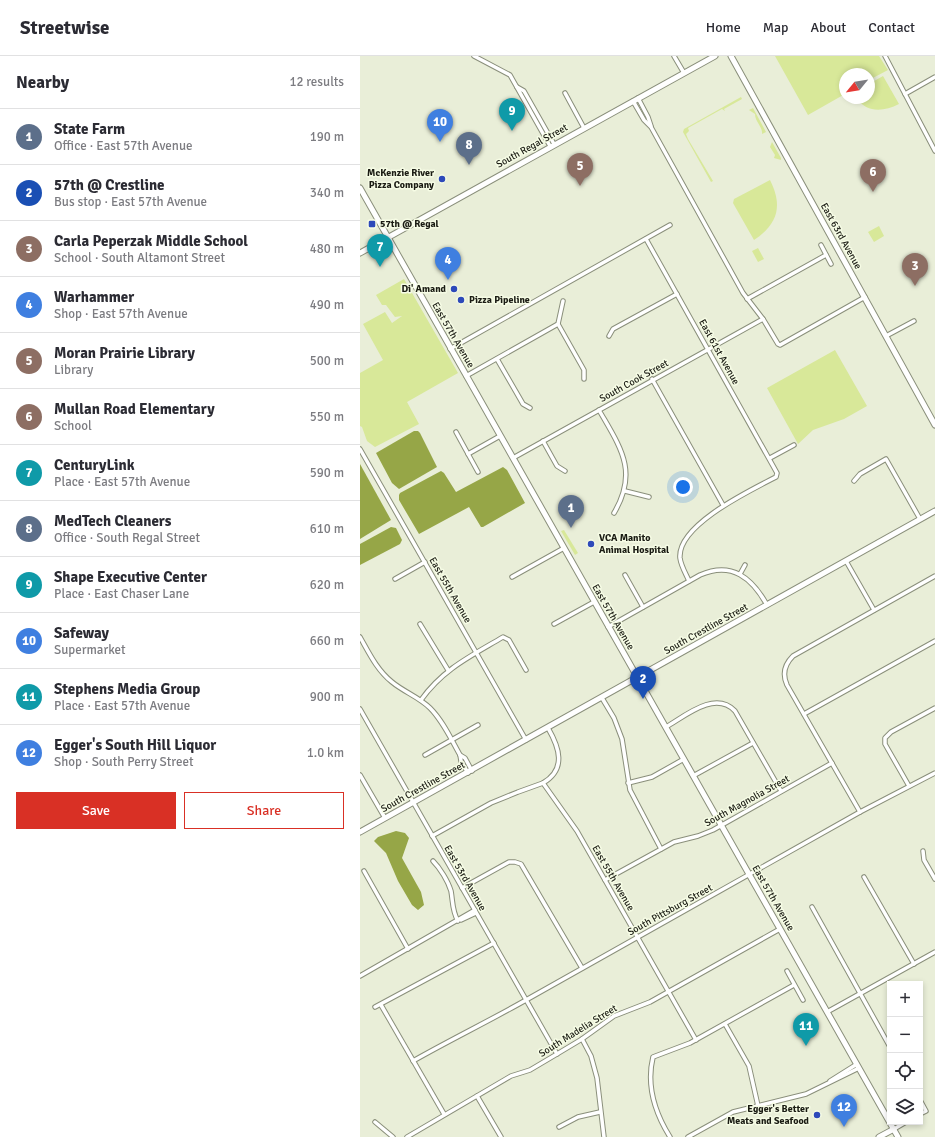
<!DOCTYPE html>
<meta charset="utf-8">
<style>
:root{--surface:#fff;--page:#f7f7f7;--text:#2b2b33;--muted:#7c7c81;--line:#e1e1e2;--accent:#d93025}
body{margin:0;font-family:Signika,sans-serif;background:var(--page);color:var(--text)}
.controls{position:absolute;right:12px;bottom:12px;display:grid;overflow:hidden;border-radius:0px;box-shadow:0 2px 6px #0003}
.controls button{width:36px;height:36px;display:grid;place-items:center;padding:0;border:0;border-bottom:1px solid var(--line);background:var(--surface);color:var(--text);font:20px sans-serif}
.compass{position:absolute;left:479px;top:12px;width:36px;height:36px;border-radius:50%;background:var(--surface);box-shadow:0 2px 6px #0003;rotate:240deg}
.you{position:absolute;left:323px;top:431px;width:14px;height:14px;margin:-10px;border:3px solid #fff;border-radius:50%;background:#1a73e8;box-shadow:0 0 0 6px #1a73e833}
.badge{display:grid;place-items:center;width:26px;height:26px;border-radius:50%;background:var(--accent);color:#fff;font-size:13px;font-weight:700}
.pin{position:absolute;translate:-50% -33px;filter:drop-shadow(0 1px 2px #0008)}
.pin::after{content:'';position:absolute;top:21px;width:14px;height:12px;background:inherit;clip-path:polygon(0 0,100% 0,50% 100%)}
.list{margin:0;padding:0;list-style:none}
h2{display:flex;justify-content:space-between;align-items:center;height:52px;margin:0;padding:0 16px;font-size:17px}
h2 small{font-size:13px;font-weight:400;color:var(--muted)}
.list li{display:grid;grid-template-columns:26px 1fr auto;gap:12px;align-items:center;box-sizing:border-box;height:56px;padding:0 16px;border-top:1px solid var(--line)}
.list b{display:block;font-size:15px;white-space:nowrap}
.list p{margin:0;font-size:13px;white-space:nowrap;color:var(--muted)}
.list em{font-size:13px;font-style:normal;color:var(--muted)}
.actions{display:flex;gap:8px;padding:12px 16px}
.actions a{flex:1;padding:9px 0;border:1px solid var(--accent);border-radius:0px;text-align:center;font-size:14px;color:var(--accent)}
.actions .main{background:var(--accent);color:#fff}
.icon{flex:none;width:22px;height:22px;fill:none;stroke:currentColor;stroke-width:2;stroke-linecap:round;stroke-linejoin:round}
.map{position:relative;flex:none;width:575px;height:1081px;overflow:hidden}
header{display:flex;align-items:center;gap:24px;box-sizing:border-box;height:56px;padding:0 20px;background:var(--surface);border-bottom:1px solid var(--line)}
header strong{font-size:19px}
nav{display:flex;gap:22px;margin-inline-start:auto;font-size:14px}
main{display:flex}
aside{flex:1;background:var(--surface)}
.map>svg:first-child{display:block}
.green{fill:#d8e899}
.water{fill:#96a647}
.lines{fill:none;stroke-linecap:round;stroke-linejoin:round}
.street-casing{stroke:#8a8f7b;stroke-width:5.5}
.secondary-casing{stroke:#8a8f7b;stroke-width:7}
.street{stroke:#fff;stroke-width:3.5}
.secondary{stroke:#fff;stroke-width:5}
.poi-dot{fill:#2d49ba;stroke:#f6fce5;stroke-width:1.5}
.labels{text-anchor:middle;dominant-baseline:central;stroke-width:3;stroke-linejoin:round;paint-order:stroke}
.street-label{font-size:10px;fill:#1a1b13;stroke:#f6fce5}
.poi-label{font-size:10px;font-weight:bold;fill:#1a1b13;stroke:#f6fce5;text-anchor:end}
</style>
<header>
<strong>Streetwise</strong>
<nav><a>Home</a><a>Map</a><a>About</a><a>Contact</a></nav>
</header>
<main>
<aside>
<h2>Nearby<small>12 results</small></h2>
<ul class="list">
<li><span class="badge" style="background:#5c6f8a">1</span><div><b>State Farm</b><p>Office · East 57th Avenue</p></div><em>190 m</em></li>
<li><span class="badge" style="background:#1a4fb4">2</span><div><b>57th @ Crestline</b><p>Bus stop · East 57th Avenue</p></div><em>340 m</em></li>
<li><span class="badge" style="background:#8d6e63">3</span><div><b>Carla Peperzak Middle School</b><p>School · South Altamont Street</p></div><em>480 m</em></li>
<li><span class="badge" style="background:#3f7fe0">4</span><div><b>Warhammer</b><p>Shop · East 57th Avenue</p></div><em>490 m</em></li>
<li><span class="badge" style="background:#8d6e63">5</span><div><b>Moran Prairie Library</b><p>Library</p></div><em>500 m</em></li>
<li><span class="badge" style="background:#8d6e63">6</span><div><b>Mullan Road Elementary</b><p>School</p></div><em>550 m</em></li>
<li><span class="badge" style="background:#0f9aa8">7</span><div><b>CenturyLink</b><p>Place · East 57th Avenue</p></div><em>590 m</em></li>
<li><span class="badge" style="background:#5c6f8a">8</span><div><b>MedTech Cleaners</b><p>Office · South Regal Street</p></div><em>610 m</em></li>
<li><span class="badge" style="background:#0f9aa8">9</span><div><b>Shape Executive Center</b><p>Place · East Chaser Lane</p></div><em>620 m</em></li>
<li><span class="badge" style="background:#3f7fe0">10</span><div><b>Safeway</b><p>Supermarket</p></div><em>660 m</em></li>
<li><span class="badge" style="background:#0f9aa8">11</span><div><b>Stephens Media Group</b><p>Place · East 57th Avenue</p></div><em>900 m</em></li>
<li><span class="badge" style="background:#3f7fe0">12</span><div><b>Egger's South Hill Liquor</b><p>Shop · South Perry Street</p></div><em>1.0 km</em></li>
</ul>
<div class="actions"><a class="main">Save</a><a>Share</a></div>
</aside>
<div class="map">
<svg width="575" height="1081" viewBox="0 0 575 1081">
<rect width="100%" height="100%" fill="#e9eed8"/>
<g class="green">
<path d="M415,0H519L528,14L509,24V18H485V38L448,59Z"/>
<path d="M523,20L539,48C523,56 507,57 496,42H509V28Z"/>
<path d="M381,41L382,43L364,53L365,55L362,53L328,72L329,75L326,78L328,83L353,125L351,126L323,76L324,73Z"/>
<path d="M393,52L406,76L402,78C403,71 395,66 395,58L389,54Z"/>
<path d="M412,86L421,102V104L414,102L415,99L410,91Z"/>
<path d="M410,124C423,150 418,168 394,184L373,147L374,143Z"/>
<path d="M519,170L524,180L514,186L508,176Z"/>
<path d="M398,192L404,203L398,206L392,195Z"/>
<path d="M44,223L98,317L47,346L59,368L15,391L7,385L2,371L0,370V317L23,304L3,268L25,256L32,267L42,260L35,261L26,249H22L16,239Z"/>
<path d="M475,294L507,350L484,363L453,374L438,388L407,332Z"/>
<path d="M204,474L218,497L215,499L201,475Z"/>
</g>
<g class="water">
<path d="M54,375H58L60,377L77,411L39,433L32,427L16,397Z"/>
<path d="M0,408L31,464L0,483Z"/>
<path d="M143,411L147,414L165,447L123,471H121L109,451L59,478L39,444V439L40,437L81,415L84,417L96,436Z"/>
<path d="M31,471L36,472L42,484L40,488L0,509V488Z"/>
<path d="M36,775L45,777L49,782L42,802L61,836L64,849L58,854L52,849L38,825L26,797L14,785L18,781Z"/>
</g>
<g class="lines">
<defs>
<g id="street">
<path d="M114,0L150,19L190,90"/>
<path d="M314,0L324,17"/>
<path d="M525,0L575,95"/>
<path d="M157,31L164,35L194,88"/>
<path d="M205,37L224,72"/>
<path d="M545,38L575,21"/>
<path d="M278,42L288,61L291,70"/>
<path d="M273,45L284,64L291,71L383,237L403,263L418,288L420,289L505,241"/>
<path d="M286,183L417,417L416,421C391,434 317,469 320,502C321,510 326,518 329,525"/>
<path d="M461,189L471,208"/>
<path d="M387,243L466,199"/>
<path d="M198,268L224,314V323"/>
<path d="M249,280L253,273L317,238"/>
<path d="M526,280L554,265"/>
<path d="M90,293L310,169"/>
<path d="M137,303L163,348L170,352"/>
<path d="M106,320L198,268L203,245"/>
<path d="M292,323L363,449"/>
<path d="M239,354C260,391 279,415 254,457"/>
<path d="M96,376L118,416"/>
<path d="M183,385L197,410L205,415"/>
<path d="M0,393L166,684"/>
<path d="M108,398L140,380"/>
<path d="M153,402L403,263"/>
<path d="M410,402L434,389"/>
<path d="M494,425L500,418L526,403L560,463"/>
<path d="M265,435L289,441"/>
<path d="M486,505L514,554"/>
<path d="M380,518L385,509"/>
<path d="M265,519L283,551"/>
<path d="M152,521L204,492"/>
<path d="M35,523L65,506"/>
<path d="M60,568L88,614"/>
<path d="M194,568L234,546"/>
<path d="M248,571L340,519C372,505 392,522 407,549"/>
<path d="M0,581C9,597 17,614 32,626C44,636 59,641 70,652C83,665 91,683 100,699L101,705L108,717"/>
<path d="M242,642L254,662L262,683L270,734L301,793"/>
<path d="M61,644C83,613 111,600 143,581L149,584L166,614"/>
<path d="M0,653L197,998"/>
<path d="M444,658L575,585"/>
<path d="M306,671C325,660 355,634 375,655L421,735"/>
<path d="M188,672C199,691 207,713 183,727L217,775L336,984"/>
<path d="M65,699L118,669"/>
<path d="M100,699L105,702L112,715"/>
<path d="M0,719L25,762"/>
<path d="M333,720L393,687"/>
<path d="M268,727L292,721L324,703"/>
<path d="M549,730L525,688V682L531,676L575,652"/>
<path d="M500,756L427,629C422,618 425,608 433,600L575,520"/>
<path d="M72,780L131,747L158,736L183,727"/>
<path d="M563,795L564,804L575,823"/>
<path d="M73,805C80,812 88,825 91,835C93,846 92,855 98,865"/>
<path d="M4,815L48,893"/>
<path d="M504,821L554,908"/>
<path d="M245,824L314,786L338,780L353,774L472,707"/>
<path d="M102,832L149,806H155L161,808L222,912"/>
<path d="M452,851L530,991"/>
<path d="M101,864L116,857"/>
<path d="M427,915L443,944"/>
<path d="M0,920L115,854"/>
<path d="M21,949L84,1058"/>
<path d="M15,951L134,887"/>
<path d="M467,956L575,896"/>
<path d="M365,968L389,1010L398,1050"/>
<path d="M222,983L231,1000L237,1022L244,1081"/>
<path d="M53,1005C90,984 129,965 166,944L500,756L575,717"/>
<path d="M470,1025L497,1008"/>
<path d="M117,1040L141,1081"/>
<path d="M560,1044L566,1055L560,1058"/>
<path d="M15,1066L33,1081"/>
<path d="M199,1071L218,1061L240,1056"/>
<path d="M534,1073L546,1066"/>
<path d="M47,1081L151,1020L170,1014L197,998L222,983L254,960L290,946L420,873"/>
<path d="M310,1081C295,1057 286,1030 293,1001L330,987L434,929"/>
<path d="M328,1081L373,1056L446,1038L499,1012"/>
</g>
<g id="secondary">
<path d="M371,0L575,369"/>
<path d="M0,132L538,1081"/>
<path d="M0,197L355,0"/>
<path d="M0,776L575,455"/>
<path d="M519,1081L534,1073"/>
</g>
</defs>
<use href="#street" class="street-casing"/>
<use href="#secondary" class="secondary-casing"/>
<use href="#street" class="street"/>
<use href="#secondary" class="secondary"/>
</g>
<g class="poi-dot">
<circle cx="82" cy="123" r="4"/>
<rect x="8" y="164" width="8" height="8" rx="2"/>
<circle cx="94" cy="233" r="4"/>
<circle cx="101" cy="244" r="4"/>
<circle cx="231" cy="488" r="4"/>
<circle cx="457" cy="1059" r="4"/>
</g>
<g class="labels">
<g class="street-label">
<text transform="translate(172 90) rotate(-29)">South Regal Street</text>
<text transform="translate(481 180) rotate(61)">East 63rd Avenue</text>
<text transform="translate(93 279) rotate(60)">East 57th Avenue</text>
<text transform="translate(359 296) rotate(61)">East 61st Avenue</text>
<text transform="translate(274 325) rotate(-29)">South Cook Street</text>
<text transform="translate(90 534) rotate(60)">East 55th Avenue</text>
<text transform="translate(253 561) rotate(60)">East 57th Avenue</text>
<text transform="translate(346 573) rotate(-29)">South Crestline Street</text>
<text transform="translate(63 731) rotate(-29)">South Crestline Street</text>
<text transform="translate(387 745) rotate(-29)">South Magnolia Street</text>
<text transform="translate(105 822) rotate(60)">East 53rd Avenue</text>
<text transform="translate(253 822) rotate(60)">East 55th Avenue</text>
<text transform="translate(413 842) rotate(60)">East 57th Avenue</text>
<text transform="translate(310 854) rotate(-29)">South Pittsburg Street</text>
<text transform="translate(218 975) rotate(-32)">South Madelia Street</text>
</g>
<g class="poi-label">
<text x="74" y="117">McKenzie River<tspan x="74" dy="12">Pizza Company</tspan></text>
<text x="20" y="168" text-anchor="start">57th @ Regal</text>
<text x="86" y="233">Di' Amand</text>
<text x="109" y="244" text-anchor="start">Pizza Pipeline</text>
<text x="239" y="482" text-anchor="start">VCA Manito<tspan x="239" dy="12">Animal Hospital</tspan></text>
<text x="449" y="1053">Egger's Better<tspan x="449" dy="12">Meats and Seafood</tspan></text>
</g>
</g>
</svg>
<div class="controls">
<button>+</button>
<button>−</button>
<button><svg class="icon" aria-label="locate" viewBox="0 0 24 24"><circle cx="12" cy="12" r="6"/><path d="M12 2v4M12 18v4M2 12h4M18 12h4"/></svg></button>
<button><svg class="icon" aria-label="layers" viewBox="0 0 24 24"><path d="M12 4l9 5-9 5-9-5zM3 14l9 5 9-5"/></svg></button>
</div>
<svg class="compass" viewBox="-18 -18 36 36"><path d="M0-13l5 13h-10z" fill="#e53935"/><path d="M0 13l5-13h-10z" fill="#7c7c81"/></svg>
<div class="you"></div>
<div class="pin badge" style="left:211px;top:472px;background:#5c6f8a">1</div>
<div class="pin badge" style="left:283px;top:643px;background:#1a4fb4">2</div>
<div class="pin badge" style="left:555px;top:230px;background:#8d6e63">3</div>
<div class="pin badge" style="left:88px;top:224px;background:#3f7fe0">4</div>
<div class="pin badge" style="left:220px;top:130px;background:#8d6e63">5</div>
<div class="pin badge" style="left:513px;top:136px;background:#8d6e63">6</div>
<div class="pin badge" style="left:20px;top:211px;background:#0f9aa8">7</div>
<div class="pin badge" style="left:109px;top:109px;background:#5c6f8a">8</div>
<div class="pin badge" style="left:152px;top:75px;background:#0f9aa8">9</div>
<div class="pin badge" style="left:80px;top:86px;background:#3f7fe0">10</div>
<div class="pin badge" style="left:446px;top:990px;background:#0f9aa8">11</div>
<div class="pin badge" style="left:484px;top:1071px;background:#3f7fe0">12</div>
</div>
</main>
